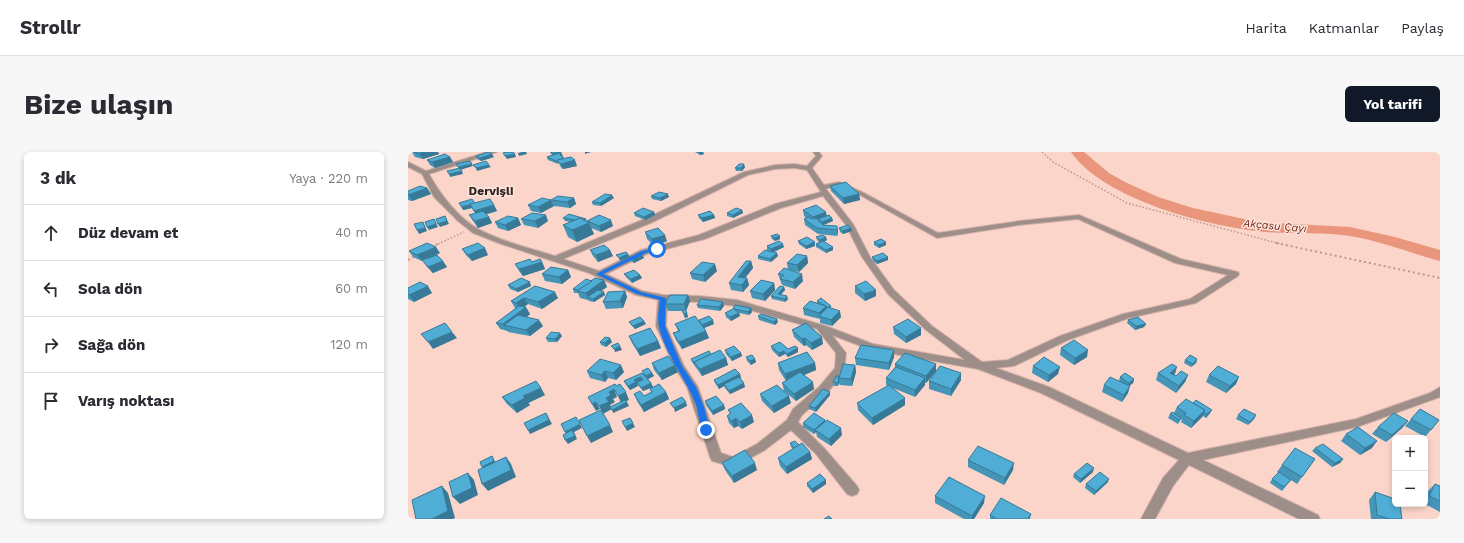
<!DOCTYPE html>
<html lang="tr">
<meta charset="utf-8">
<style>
:root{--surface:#fff;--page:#f7f7f7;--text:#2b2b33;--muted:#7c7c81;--line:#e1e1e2;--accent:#111827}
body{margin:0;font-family:"Work Sans",sans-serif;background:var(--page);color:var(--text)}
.controls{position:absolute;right:12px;bottom:12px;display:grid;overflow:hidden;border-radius:6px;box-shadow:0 2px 6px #0003}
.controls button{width:36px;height:36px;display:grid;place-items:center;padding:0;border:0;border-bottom:1px solid var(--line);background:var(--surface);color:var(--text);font:20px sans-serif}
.stop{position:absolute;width:12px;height:12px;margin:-9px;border:3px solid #1a73e8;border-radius:50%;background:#fff}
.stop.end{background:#1a73e8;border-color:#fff;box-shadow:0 1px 4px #0008}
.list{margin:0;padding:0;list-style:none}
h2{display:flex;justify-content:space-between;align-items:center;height:52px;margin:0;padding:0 16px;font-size:17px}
h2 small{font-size:13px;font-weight:400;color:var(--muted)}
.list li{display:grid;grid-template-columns:26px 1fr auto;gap:12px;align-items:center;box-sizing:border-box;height:56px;padding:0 16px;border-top:1px solid var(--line)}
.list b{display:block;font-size:15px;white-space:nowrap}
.list em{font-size:13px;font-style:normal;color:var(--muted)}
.icon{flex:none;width:22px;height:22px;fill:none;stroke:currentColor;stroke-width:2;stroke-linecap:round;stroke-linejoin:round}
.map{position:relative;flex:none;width:1032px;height:367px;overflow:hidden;border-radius:6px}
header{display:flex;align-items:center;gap:24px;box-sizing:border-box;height:56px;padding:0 20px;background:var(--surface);border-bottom:1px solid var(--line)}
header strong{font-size:19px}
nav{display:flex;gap:22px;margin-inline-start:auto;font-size:14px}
.intro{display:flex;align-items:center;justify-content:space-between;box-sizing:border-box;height:96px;padding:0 24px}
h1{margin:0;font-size:28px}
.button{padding:10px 18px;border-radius:6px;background:var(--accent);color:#fff;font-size:14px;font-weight:700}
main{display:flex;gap:24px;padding:0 24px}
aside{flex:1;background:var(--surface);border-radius:6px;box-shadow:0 2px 6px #0003}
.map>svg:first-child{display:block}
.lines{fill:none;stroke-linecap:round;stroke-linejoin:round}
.river{fill:#e9967d;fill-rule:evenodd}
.minor-casing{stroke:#d2b1a7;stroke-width:2}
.path-far1{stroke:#b79990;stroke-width:1.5;stroke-dasharray:1.5 2;stroke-linecap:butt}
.path{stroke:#b79990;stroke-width:2;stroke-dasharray:2 3;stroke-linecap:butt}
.minor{fill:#9e8e89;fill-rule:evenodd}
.wall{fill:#4495b8}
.shaded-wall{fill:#377996}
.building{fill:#4fadd6;stroke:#377996}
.route{fill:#1a73e8}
.labels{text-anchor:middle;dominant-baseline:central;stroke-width:3;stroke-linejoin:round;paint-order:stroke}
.far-water-label{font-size:11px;font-style:italic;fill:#70270f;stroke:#fee6df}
.far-quarter-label{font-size:12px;font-weight:bold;fill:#30221e;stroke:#fee6df}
</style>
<header>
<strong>Strollr</strong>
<nav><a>Harita</a><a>Katmanlar</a><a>Paylaş</a></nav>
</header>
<div class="intro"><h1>Bize ulaşın</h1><a class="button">Yol tarifi</a></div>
<main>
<aside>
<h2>3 dk<small>Yaya · 220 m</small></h2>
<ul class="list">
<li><svg class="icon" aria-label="ahead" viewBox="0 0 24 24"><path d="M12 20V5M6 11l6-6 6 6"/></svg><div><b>Düz devam et</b></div><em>40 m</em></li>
<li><svg class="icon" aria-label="left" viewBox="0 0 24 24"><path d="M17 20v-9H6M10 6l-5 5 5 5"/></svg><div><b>Sola dön</b></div><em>60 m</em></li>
<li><svg class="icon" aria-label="right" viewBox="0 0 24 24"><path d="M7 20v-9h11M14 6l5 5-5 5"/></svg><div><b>Sağa dön</b></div><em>120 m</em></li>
<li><svg class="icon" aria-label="arrive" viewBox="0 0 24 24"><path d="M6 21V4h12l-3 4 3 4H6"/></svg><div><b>Varış noktası</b></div></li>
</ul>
</aside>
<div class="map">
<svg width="1032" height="367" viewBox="0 0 1032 367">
<rect width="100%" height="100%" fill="#fbd5c9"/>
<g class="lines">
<path class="river" d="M663,0H676L701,21L717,30L750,45L785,56L850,70L942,75L987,85L1032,98V109C1002,101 973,89 942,84C914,80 885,82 857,80C802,75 696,48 663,0Z"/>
<defs>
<path id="minor" d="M79,0H89L21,22C32,42 51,67 72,78C95,90 122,96 147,104L239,66L336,20L367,13L386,12L399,14L408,4L405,0H411L414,4L404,16L416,33L431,30L454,40L530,81L611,69L671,63L773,107L830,120L831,122L830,124L788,151L721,166L660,188L606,214L588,216L641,235L780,301L948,267L1022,241L1032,235V245L949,275L795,308L910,363L912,367H891L781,313L765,334L747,367H733L755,326L771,308L633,241L570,217L463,198L424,183L438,201L436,220L419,241L394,263L390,270L416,296L449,334L451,338L449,342L444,344L439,342L408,302L383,278L357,298L326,315L304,309L302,305L279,235L266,214L248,174L250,148L228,143L181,121L93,92L65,81L50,69L26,45L14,22L0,15V10L18,19ZM386,16L399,18L413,40L367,52L291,83L233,98L191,119L155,107L245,70L340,23L367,17ZM429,33L450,42L529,86L611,73L670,67L767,111L820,123L782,147L715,162L652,184L600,208L574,210L524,174L486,138L462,105L445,72L418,37ZM415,44L438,73L454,105L480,142L518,178L557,208L465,192L418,174L329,148L291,144L255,143L234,139L198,122L239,102L297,87L373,56ZM259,149L291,150L328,154L409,177L428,201L427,216L411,235L385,257L379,268L349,292L325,305L313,301L290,235L276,214L258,174Z"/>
</defs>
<use href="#minor" class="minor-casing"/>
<g class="path-far1">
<path d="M634,0L645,10L719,51L873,92"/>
<path d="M30,92L56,80"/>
</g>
<g class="path">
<path d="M868,91L1032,126"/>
<path d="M23,95L32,91"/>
<path d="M0,108L7,104"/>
</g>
<use href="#minor" class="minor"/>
</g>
<g class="wall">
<path d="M4,0H30L31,2L15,7L7,5Z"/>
<path d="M142,0H153L155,5L169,14L155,17L152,14L151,11L150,12L140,8L139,5L144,3Z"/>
<path d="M287,0H295L296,2L292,3Z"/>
<path d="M68,4L86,5L73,9L69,7Z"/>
<path d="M42,5L45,10L27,16L22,13L19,8Z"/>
<path d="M337,15L334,19H328L327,16Z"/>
<path d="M422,34L451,42L452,48L436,52L423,39Z"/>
<path d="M19,36L23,42L4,49L0,48V39Z"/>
<path d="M243,44L261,45L253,49L244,47Z"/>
<path d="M166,46L168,52L162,56L146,54L143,48Z"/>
<path d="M206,46L193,54L185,53L184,50Z"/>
<path d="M143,48L146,54L133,61L123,59L120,53Z"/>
<path d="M51,51H67L86,53L89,59L78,62L81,65L84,71L70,76L65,69L61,63L67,61L64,56L55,58Z"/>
<path d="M334,58L335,61L325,66L319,64V61Z"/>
<path d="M395,58L424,66L425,69L415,73L429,74L430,80L429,84L410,82L397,73L396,67L398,66L396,64Z"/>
<path d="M246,60L247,63L237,68L227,64L226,61Z"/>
<path d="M290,63H306L307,66L295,70L291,66Z"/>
<path d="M110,66L113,73L100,79L90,76L87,70Z"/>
<path d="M155,66L178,67L179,69L205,74L193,80L183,76L186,82L169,90L160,85L155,73L162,70L157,69Z"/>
<path d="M113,67L140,69L130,76L116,73Z"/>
<path d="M431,76H443L444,79L435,82L432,80Z"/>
<path d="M237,80L259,89L246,94L239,87Z"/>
<path d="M363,84H372V87L367,89L364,87Z"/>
<path d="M408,85L419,88L416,90L425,98L418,101L408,95V92L411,90L409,88Z"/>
<path d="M390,89L407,90V94L398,97L391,92Z"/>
<path d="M466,90H478V93L471,96L466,93Z"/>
<path d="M359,94L376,95L366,100L370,104L363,110L350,107V104L361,99L359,98Z"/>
<path d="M54,97L80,103L64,109L58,103Z"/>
<path d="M182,98L205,104L190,110L185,104Z"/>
<path d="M1,99L32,101L24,105L39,115L25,121L19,115L15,109H14L5,105Z"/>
<path d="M234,103L236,106L226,111L223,109L222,106Z"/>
<path d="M399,104L400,111L391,120L380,118L379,111Z"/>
<path d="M464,105L480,108L469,112L465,109Z"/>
<path d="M343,109L345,116L337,126H339L341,133L335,140L323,138L321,131Z"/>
<path d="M124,110H134L137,117L115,124L111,119L107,112Z"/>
<path d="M160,118L163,125L154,132L137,129L134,122Z"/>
<path d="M309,119L297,130L284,127L282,121Z"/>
<path d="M216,122L232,123L234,126L224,131L218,125Z"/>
<path d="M370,122L395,129L387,137L374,133Z"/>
<path d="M196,128L199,135L193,139L196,140L197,143L186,150L181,149L180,148L172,146L170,141H166L165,137L184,129Z"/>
<path d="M366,131L367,138L357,149L344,146L342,139Z"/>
<path d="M100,133L123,134L110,140L102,137Z"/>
<path d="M127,134L150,146L134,157L120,152L116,155L122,162L119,165L135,174L122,184L100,180V179L92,177L88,171L108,156H107L103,149Z"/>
<path d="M447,134L468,138V144L457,149L447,141Z"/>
<path d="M376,135L377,138L373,143L380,147L377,150L364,147L363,144Z"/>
<path d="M0,136L24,141L6,150L0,147Z"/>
<path d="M217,139L219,145L215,156L198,157L195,150Z"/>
<path d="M280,143L282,149L278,159L280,165L277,166L274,159H260L257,152Z"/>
<path d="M409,149L423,154V156L433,165L424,174L412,171V167L396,163L395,156L409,151Z"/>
<path d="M289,153L316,154L312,159L290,156Z"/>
<path d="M325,157L344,160L341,163L331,161L332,164L323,169L318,165L317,161Z"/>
<path d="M350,164L370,170L367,173L351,168Z"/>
<path d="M720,168L738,172L736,175L727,178L719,171Z"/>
<path d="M291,169L306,172L296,176L301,186L274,197L268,188L265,181L270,179L267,172Z"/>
<path d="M221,170L238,172L227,177L223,173Z"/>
<path d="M485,175L513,183L498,191L486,182Z"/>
<path d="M384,178L415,192L404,198L398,193L396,194L386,185Z"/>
<path d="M154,184L149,190H140L138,186Z"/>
<path d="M221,184L250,189L253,196L232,204L224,191Z"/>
<path d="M192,190H204L198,195L193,193Z"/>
<path d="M363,194L380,197L390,200L380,205L377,202L371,205L364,198Z"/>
<path d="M653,196L679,205L666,213L652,203Z"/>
<path d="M317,198L333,201L334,204L324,209L318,202Z"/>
<path d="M486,198V205L481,218L448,213L447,206Z"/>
<path d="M303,202L318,206L320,213L294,224L284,210L283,207Z"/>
<path d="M338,205L347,207L348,210L343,213L339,209Z"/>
<path d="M192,207L216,220L208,228L200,226L197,230L182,226L179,219Z"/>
<path d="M789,207L788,211L783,215L776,211L777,208Z"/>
<path d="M244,211L270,220L254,228L246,218Z"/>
<path d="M370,211H407L408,218L396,223L406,237L388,249L376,239L383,251L366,261L354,249L352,242L376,238L374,231L378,229L371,218Z"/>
<path d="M487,212L528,219L518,231H517V233L507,245L485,236L497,253L465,273L450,258L449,251L480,234L478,233V226L487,215Z"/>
<path d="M447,213L448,220L444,234L432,233L431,231L430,234H426L425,230L431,224Z"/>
<path d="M625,214L650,222L640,230L624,221Z"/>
<path d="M234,219L244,221L246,224L240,227L243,231L245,235L235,239L231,234L229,231L230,234L222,238L218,233L216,229L236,222Z"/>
<path d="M750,221L767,222H766L768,224L780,223L777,230L768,241L748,228Z"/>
<path d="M332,222L333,226H332L337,235L322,242L317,236L316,234L311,237L307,231L306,228Z"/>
<path d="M801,223L828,232L818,241L798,230Z"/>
<path d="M712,225L726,227L725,231L721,234L720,241L714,250L694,240L696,233L711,229Z"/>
<path d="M553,228L543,244L521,237V229Z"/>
<path d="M242,237L258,240L261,247L236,260L229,249L226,242L236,244L243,240Z"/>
<path d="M422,240V243L408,260L401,257V254Z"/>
<path d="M137,243L120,251L122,253L109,261L99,252L94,245Z"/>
<path d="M297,249L316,253L317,257L305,263L298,253Z"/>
<path d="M785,251L804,258L802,261L798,266L795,264L783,276L773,270L774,268L773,267L772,269L770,272L760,266L762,262L766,261L769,255Z"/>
<path d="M1012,257L1031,268L1017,285L997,274Z"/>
<path d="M320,258L346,270L334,277L330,274L326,276L321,271L319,264L322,262Z"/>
<path d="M830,263H848L846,267L840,273L828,267Z"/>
<path d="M417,268V269L434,283L423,294L409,285L408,280L406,282L395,275V271Z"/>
<path d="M1000,269L994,276L978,290L964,282L970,275Z"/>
<path d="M938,282L964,296L952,303L933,289Z"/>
<path d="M382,291L391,293L402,300L404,307L379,322L372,314L370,306L385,297L383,295Z"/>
<path d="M907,296L935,307L932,311L924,315L904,299Z"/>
<path d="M907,307L889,332L883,328L874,339L862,331L864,327L870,321L869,320L874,313Z"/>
<path d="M560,308L605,318L596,333L560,315Z"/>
<path d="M314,311L349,318L326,331L317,318Z"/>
<path d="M685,320L672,331L665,325L666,322Z"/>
<path d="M418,328V332L405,341L399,334V331Z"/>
<path d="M700,330L686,343L677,336L678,332Z"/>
<path d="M1027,332L1032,334V360L1017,352V345L1020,339Z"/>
<path d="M967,340L994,367H963L961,348Z"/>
<path d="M527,344L576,351L566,367H556L527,351Z"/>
<path d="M623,362L622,367H582V363Z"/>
</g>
<g class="shaded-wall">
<path d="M17,0H30L31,2L15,7L11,2Z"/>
<path d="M114,0H118L119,2L111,4L110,1Z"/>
<path d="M153,0L155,5L153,6L145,5L144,2Z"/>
<path d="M177,0H183L177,2Z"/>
<path d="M291,0H295L296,2L292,3Z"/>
<path d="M84,2L86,5L73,9L72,6Z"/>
<path d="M107,2L108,5L99,7L97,4Z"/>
<path d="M42,5L45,10L27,16L24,10Z"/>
<path d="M167,8L169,14L155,17L153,12Z"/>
<path d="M64,12L65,14L52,18L50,15Z"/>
<path d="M336,12L337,15L334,19L333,16Z"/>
<path d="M81,13L83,15L69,19L68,16Z"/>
<path d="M54,19L55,22L42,25L41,22Z"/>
<path d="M19,36L23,42L4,49L1,43Z"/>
<path d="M260,42L261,45L253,49L252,46Z"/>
<path d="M451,42L452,48L436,52L435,46Z"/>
<path d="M204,43L206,46L193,54L192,51Z"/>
<path d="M166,46L168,52L162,56L159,50Z"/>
<path d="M143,48L146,54L133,61L130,55Z"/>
<path d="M62,53L64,56L55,58L54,55Z"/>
<path d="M86,53L89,59L70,65L66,59Z"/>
<path d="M334,58L335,61L325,66V63Z"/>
<path d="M246,60L247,63L237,68L236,65Z"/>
<path d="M418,60L419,66L410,67L411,69L406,71L405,65Z"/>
<path d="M138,63L140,69L130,76L127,69Z"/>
<path d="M306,63L307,66L295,70L294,66Z"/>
<path d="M37,64L41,72L32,75L30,72Z"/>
<path d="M81,65L84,71L70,76L67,69Z"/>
<path d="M110,66L113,73L100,79L97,73Z"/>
<path d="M424,66L425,69L415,73L414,70Z"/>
<path d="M26,67L30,75L21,78L19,75Z"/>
<path d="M203,68L205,74L193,80L191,74Z"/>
<path d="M15,70L19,79L11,82L9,78Z"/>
<path d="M181,71L186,82L169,90L164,78Z"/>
<path d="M429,74L430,80L429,84Z"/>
<path d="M443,76L444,79L435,82V79Z"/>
<path d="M257,83L259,89L246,94L244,87Z"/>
<path d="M372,84V87L367,89L366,86Z"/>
<path d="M418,85L419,88L413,91L412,88Z"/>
<path d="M407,90V94L398,97V94Z"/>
<path d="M478,90V93L471,96V93Z"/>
<path d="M375,92L376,95L363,101V97Z"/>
<path d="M28,95L32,101L14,109L9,103Z"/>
<path d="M425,95V98L418,101V98Z"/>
<path d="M77,96L80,103L64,109L60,103Z"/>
<path d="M202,98L205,104L190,110L188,103Z"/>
<path d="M369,101L370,104L363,110L362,107Z"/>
<path d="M220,102L222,105L212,109L211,106Z"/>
<path d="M234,103L236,106L226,111L225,107Z"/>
<path d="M399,104L400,111L391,120L389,113Z"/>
<path d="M480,105V108L469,112V109Z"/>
<path d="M35,109L39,115L25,121L20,115Z"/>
<path d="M343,109L345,116L332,132L330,125Z"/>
<path d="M134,110L137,117L115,124L111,117Z"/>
<path d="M307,112L309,119L297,130L295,123Z"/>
<path d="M160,118L163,125L154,132L151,125Z"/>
<path d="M394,122L395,129L387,137L385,130Z"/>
<path d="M232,123L234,126L224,131L223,127Z"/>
<path d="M339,126L341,133L335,140L334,133Z"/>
<path d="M196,128L199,135L183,146H180L178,141Z"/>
<path d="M122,130L123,134L110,140L108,137Z"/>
<path d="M366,131L367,138L357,149L355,142Z"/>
<path d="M20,134L24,141L6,150L1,143Z"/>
<path d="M376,135L377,138L370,145V142Z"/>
<path d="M468,138V144L457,149L456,142Z"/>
<path d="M217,139L219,145L215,156L212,149Z"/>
<path d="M147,140L150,146L134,157L130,150Z"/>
<path d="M196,140L197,143L186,150L185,147Z"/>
<path d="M280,143L282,149L278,159L276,152Z"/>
<path d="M379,144L380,147L377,150V147Z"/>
<path d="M116,146L120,152L112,157L108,151Z"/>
<path d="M315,150L316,154L312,159L311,155Z"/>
<path d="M418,154L419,160L412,164L411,161Z"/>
<path d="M118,155L122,162L105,175L96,173L100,179H99L95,172Z"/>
<path d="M343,156L344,160L341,163L340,160Z"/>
<path d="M432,159L433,165L424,174L423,168Z"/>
<path d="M279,161L280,165L277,166L276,162Z"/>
<path d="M331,161L332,164L323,169L322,165Z"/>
<path d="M369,167L370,170L367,173L366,170Z"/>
<path d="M131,168L135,174L122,184L118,178Z"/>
<path d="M305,168L306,172L296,176L294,173Z"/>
<path d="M236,169L238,172L227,177L225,174Z"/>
<path d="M738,172L736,175L727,178L728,174Z"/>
<path d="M513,176V183L498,191V185Z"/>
<path d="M298,179L301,186L274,197L271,190Z"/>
<path d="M44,180L49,186L25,197L20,190Z"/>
<path d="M152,181L154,184L149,190L147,187Z"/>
<path d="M414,185L415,192L404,198L403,191Z"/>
<path d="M202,186L204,190L198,195L197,191Z"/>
<path d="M397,186L398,193L396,194L394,187Z"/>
<path d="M250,189L253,196L232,204L229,197Z"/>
<path d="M212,194L214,198L207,200L206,197Z"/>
<path d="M390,196V200L380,205L379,202Z"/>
<path d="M486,198V205L481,218V211Z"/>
<path d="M680,198L679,205L666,213L667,206Z"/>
<path d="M376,199L377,202L371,205V201Z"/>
<path d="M333,201L334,204L324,209L323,205Z"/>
<path d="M318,206L320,213L294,224L292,217Z"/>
<path d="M347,207L348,210L343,213L342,209Z"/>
<path d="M789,207L788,211L783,215L785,212Z"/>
<path d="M407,211L408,218L379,230L377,222Z"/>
<path d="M528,212V219L518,231V224Z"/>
<path d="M213,213L216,220L208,228L205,221Z"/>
<path d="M267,213L270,220L254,228L251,221Z"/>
<path d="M447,213L448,220L444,234L443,227Z"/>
<path d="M652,215L650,222L640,230L641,223Z"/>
<path d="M769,215L767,222L760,228L762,221Z"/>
<path d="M197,219L200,226L197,230L193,223Z"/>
<path d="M244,221L246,224L240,227L238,224Z"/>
<path d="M553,221V228L543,244V237Z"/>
<path d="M332,222L333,226L317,234L316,232V234L311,237L310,233Z"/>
<path d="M780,223L777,230L768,241L771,234Z"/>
<path d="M233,225L234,228L229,231L230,234L222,238L220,234L226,228Z"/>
<path d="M831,225L828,232L818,241L822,234Z"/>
<path d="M517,226V233L507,245V238Z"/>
<path d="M431,227V231L430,234V231Z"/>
<path d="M726,227L725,231L720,235L721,231Z"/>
<path d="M405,230L406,237L388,249L386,242Z"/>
<path d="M243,231L245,235L235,239L233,236Z"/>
<path d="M336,231L337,235L322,242L321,239Z"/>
<path d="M722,234L720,241L714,250L716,243Z"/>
<path d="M133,236L137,243L120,251L122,253L109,261L104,253L115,244Z"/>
<path d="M206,237L209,245L205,247L207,250L202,253L204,257L195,262L191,254L198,246L201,240Z"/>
<path d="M218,240L221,248L213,251L210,244Z"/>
<path d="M258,240L261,247L236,260L233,253Z"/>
<path d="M422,240V243L408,260L407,256Z"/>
<path d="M381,244L383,251L366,261L364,254Z"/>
<path d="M497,246V253L465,273L464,266Z"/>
<path d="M188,250L192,257L188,259L184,252Z"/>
<path d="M219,250L221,254L205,261L204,258Z"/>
<path d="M278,250L279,254L267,260L266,256Z"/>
<path d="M316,253L317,257L305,263L304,259Z"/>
<path d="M797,258L794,265L783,276L786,269Z"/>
<path d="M804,258L802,261L798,266L799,262Z"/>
<path d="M138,261L144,272L122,282L120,278Z"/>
<path d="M344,263L346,270L334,277L332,270Z"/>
<path d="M848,263L846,267L840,273L842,270Z"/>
<path d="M328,266L330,274L326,276L324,269Z"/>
<path d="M417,268L418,271L407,278L408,280L406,282V278Z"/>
<path d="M1000,269L994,276L978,290L984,283Z"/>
<path d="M225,271L227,275L219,279L217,275Z"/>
<path d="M172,272L174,276L166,280L169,287L160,292L157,288L159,283L157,280Z"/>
<path d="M202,273L205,280L183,291L179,284Z"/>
<path d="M433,276L434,283L423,294L421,287Z"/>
<path d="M969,289L964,296L952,303L957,296Z"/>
<path d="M402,300L404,307L379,322L378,315Z"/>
<path d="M84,304L89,313L77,319L74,315Z"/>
<path d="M98,305L103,312L108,325L80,339L74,332Z"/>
<path d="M935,307L932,311L924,315L927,311Z"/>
<path d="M347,311L349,318L326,331L324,324Z"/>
<path d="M606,311L605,318L596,333L597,326Z"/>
<path d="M686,316L685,320L672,331L673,327Z"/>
<path d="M60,321L66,328L70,343L52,352L45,345Z"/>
<path d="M701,327L700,330L686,343L688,339Z"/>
<path d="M418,328V332L405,341L404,337Z"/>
<path d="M34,334L40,341L47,366L45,367H24Z"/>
<path d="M577,344L576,351L566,367H564V364Z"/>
</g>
<g class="building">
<path d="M6,0H17L11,2Z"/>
<path d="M80,0L84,2L72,6L68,4Z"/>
<path d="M98,0H105L107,2L97,4L95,1Z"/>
<path d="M143,0H152L144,2Z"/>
<path d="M151,1L154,3H152L156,6L148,9L139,5Z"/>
<path d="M37,2L42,5L24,10L19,8Z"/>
<path d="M163,5L167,8L153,12L149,8Z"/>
<path d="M62,9L64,12L50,15L48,12Z"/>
<path d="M78,9L81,13L68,16L65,13Z"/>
<path d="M331,12H336L333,16H327Z"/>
<path d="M52,16L54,19L41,22L39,19Z"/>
<path d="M438,30L451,42L435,46L422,34Z"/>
<path d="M12,34L19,36L0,43V39Z"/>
<path d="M251,40L260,42L252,46L243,44Z"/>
<path d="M197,42L204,43L192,51L184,50Z"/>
<path d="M150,44L166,46L159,50L143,48Z"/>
<path d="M134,46L143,48L130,55L120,53Z"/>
<path d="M64,47L67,51L54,55L51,51Z"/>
<path d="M82,47L86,53L66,59L62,52Z"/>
<path d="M408,53L418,60L405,65L395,58Z"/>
<path d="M235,56L246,60L236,65L226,61Z"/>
<path d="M328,56L334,58L325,63L319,61Z"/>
<path d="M75,59L81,65L67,69L61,63Z"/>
<path d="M302,59L306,63L294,66L290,63Z"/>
<path d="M124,61L138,63L127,69L113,67Z"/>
<path d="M161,62L178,67L176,68L172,66L167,68L155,66Z"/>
<path d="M191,63L203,68L191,74L179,69Z"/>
<path d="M421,63L424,66L414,70L410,67Z"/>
<path d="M37,64L39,69L30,72L28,67Z"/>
<path d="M100,64L110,66L97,73L87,70Z"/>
<path d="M401,65L404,67L408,66L415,73L429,74V78L409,76L396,67Z"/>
<path d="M172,66L181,71L164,78L155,73Z"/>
<path d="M26,67L28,72L19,75L17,70Z"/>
<path d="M15,70L17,76L9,78L6,72Z"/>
<path d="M440,73L443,76L435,79L431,76Z"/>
<path d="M250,76L257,83L244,87L237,80Z"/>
<path d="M369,82L372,84L366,86L363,84Z"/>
<path d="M414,83L418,85L412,88L408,85Z"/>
<path d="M399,85L407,90L398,94L390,89Z"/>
<path d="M473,87L478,90L471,93L466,90Z"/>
<path d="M371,89L375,92L363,97L359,94Z"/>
<path d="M415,89L425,95L418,98L408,92Z"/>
<path d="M19,91L28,95L9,103L1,99Z"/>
<path d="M70,91L77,96L60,103L54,97Z"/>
<path d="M196,93L202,98L188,103L182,98Z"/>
<path d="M357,98L369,101L362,107L350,104Z"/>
<path d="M218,100L220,102L211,106L208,103Z"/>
<path d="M231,101L234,103L225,107L222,106Z"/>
<path d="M475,101L480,105L469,109L464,105Z"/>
<path d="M389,102L399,104L389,113L379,111Z"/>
<path d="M29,103L35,109L20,115L14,108Z"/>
<path d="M122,107L124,110L132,107L134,110L111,117L107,112Z"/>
<path d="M338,109H343L330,125L339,126L334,133L321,131Z"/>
<path d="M294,110L307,112L295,123L282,121Z"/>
<path d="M143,115L160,118L151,125L134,122Z"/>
<path d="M376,116L394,122L385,130L372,127L376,123L370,122Z"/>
<path d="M226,118L232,123L223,127L216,122Z"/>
<path d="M113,126L122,130L108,137L100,133Z"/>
<path d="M187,126L196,128L178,141L169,139Z"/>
<path d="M178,127L184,129L170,138L165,137Z"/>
<path d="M353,128L366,131L355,142L342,139Z"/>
<path d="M458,129L468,138L456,142L447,134Z"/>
<path d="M12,130L20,134L1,143L0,142V136Z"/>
<path d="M127,134L147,140L130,150L116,146L108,151L103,149Z"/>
<path d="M372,134L376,135L370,142L379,144L377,147L363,144Z"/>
<path d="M190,138L196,140L185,147L179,145Z"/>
<path d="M217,139L212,149L195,150L200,140Z"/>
<path d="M262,143H280L276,152H257Z"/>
<path d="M413,146L423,154L419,156L418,154L414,152L409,149Z"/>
<path d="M293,147L315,150L311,155L289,153Z"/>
<path d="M402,149L418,154L411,161L395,156Z"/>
<path d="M327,153L343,156L340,160L326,157L331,161L322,165L317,161L325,157Z"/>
<path d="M111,154L118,155L95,172L88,171Z"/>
<path d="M420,155L432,159L423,168L411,164Z"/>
<path d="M277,157L279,161L276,162L274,158Z"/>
<path d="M353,162L369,167L366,170L350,164Z"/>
<path d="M110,163L131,168L118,178L96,173Z"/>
<path d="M287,164L298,179L271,190L265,181L272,179L267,172Z"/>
<path d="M301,164L305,168L294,173L291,168Z"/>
<path d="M232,165L236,169L225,174L221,170Z"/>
<path d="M730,165L738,172L728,174L720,168Z"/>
<path d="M500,167L513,176L498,185L485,175Z"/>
<path d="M37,171L44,180L20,190L13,182Z"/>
<path d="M398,171L414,185L403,191L397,186L394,187L384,178Z"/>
<path d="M242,176L250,189L229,197L221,184Z"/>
<path d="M143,180L152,181L147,187L138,186Z"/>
<path d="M197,185L202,186L197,191L192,190Z"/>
<path d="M666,188L680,198L667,206L653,196Z"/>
<path d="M372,190L380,197L387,194L390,196L379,202L376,199L371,201L363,194Z"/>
<path d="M210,191L212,194L206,197L203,194Z"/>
<path d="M453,193L486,198L481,211L447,206Z"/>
<path d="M326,194L333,201L323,205L317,198Z"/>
<path d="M312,198L318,206L292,217L286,210Z"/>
<path d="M301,199L303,202L286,210L287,212L283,207Z"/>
<path d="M399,200L407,211L377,222L370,211Z"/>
<path d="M497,201L528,212L518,224L487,212Z"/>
<path d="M344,203L347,207L342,209L338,205Z"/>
<path d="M782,203L789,207L785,212L777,208Z"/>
<path d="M260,204L267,213L251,221L244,211Z"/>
<path d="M636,205L652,215L641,223L625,214Z"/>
<path d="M192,207L213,213L205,221L197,219L193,223L179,219Z"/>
<path d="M435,212L447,213L443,227L431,226Z"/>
<path d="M764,212L769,215L762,221L768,224L773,219L780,223L771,234L750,221Z"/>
<path d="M532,214L553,221L543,237L521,229Z"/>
<path d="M810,214L831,225L822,234L801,223Z"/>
<path d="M488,215L517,226L507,238L478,226Z"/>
<path d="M240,216L244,221L238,224L234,219Z"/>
<path d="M327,217L332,222L310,233L306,228Z"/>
<path d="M392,220L405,230L386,242L374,231Z"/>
<path d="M234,221L243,231L233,236L229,230L235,228L233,225L226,228L228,230L220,234L216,229Z"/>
<path d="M717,221L726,227L721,231L712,225Z"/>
<path d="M428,224H431L430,231L425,230Z"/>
<path d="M331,225L336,231L321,239L316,232Z"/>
<path d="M702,225L722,234L716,243L696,233Z"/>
<path d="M128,229L133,236L115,244L117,246L104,253L94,245Z"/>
<path d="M207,232L208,234L212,232L218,240L210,244L206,237L201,240L203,243L198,246L201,250L191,254L188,250L184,252L180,245Z"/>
<path d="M251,232L258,240L233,253L226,242L232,239L236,244L244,240L242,237Z"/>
<path d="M369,233L381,244L364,254L352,242Z"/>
<path d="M481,233L497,246L464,266L449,251Z"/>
<path d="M415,237L422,240L407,256L401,254Z"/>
<path d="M308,244L316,253L304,259L297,249Z"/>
<path d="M274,245L278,250L266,256L262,251Z"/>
<path d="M778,247L797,258L786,269L776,263L778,261L769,255Z"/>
<path d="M217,248L219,250L204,258L202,255Z"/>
<path d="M788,248L804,258L799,262L796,261L797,258L785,251Z"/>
<path d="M333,251L344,263L332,270L328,266L324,269L319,264L323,261L320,258Z"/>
<path d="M836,257L848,263L842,270L830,263Z"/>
<path d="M1012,257L1031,268L1023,278L1003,267Z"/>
<path d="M193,258L202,273L179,284L171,268Z"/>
<path d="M764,260L773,266L771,268L762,262Z"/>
<path d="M138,261L141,268L120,278L116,271Z"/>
<path d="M406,261L417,268L406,278L395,271Z"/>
<path d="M986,261L1000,269L984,283L970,275Z"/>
<path d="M168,265L172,272L157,280L153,272Z"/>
<path d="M222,266L225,271L217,275L214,269Z"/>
<path d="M419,268L433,276L421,287L407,278Z"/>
<path d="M950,275L969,289L957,296L938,282Z"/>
<path d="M164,278L167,284L157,288L155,283Z"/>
<path d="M387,289L391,293L386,296L382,291Z"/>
<path d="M394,291L402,300L378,315L370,306Z"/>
<path d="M915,292L935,307L927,311L907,296Z"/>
<path d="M570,294L606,311L597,326L560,308Z"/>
<path d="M887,296L907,307L894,325L874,313Z"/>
<path d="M337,298L347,311L324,324L314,311Z"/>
<path d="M84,304L86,309L74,315L72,310Z"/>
<path d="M98,305L103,318L74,332L70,318Z"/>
<path d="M679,311L686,316L673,327L666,322Z"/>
<path d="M692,320L701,327L688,339L678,332Z"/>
<path d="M871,320L883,328L876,335L864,327Z"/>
<path d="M60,321L64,336L45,345L41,330Z"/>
<path d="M412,322L418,328L404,337L399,331Z"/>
<path d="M541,325L577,344L564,364L527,344Z"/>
<path d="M1027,332L1032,334V349L1021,344Z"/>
<path d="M34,334L40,359L24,367H8L4,348Z"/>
<path d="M967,340L987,347V352H992L994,367H981L969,363Z"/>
<path d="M593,346L623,362L620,367H589L582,363Z"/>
<path d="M421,364L424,367H416Z"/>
</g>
<path class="route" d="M249,96L251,98L238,101L195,122L233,140L258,146L257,174L274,214L288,235L296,255L302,278L298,281C291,278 291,260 288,253C278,226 258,204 251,175C249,167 251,156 252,148L229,142L188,122L234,99Z"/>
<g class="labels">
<g class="far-water-label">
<text transform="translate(867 74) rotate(5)">Akçasu Çayı</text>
</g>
<g class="far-quarter-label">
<text x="83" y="39">Dervişli</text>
</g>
</g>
</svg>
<div class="controls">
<button>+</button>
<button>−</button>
</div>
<div class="stop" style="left:249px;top:97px"></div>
<div class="stop end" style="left:298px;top:278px"></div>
</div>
</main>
